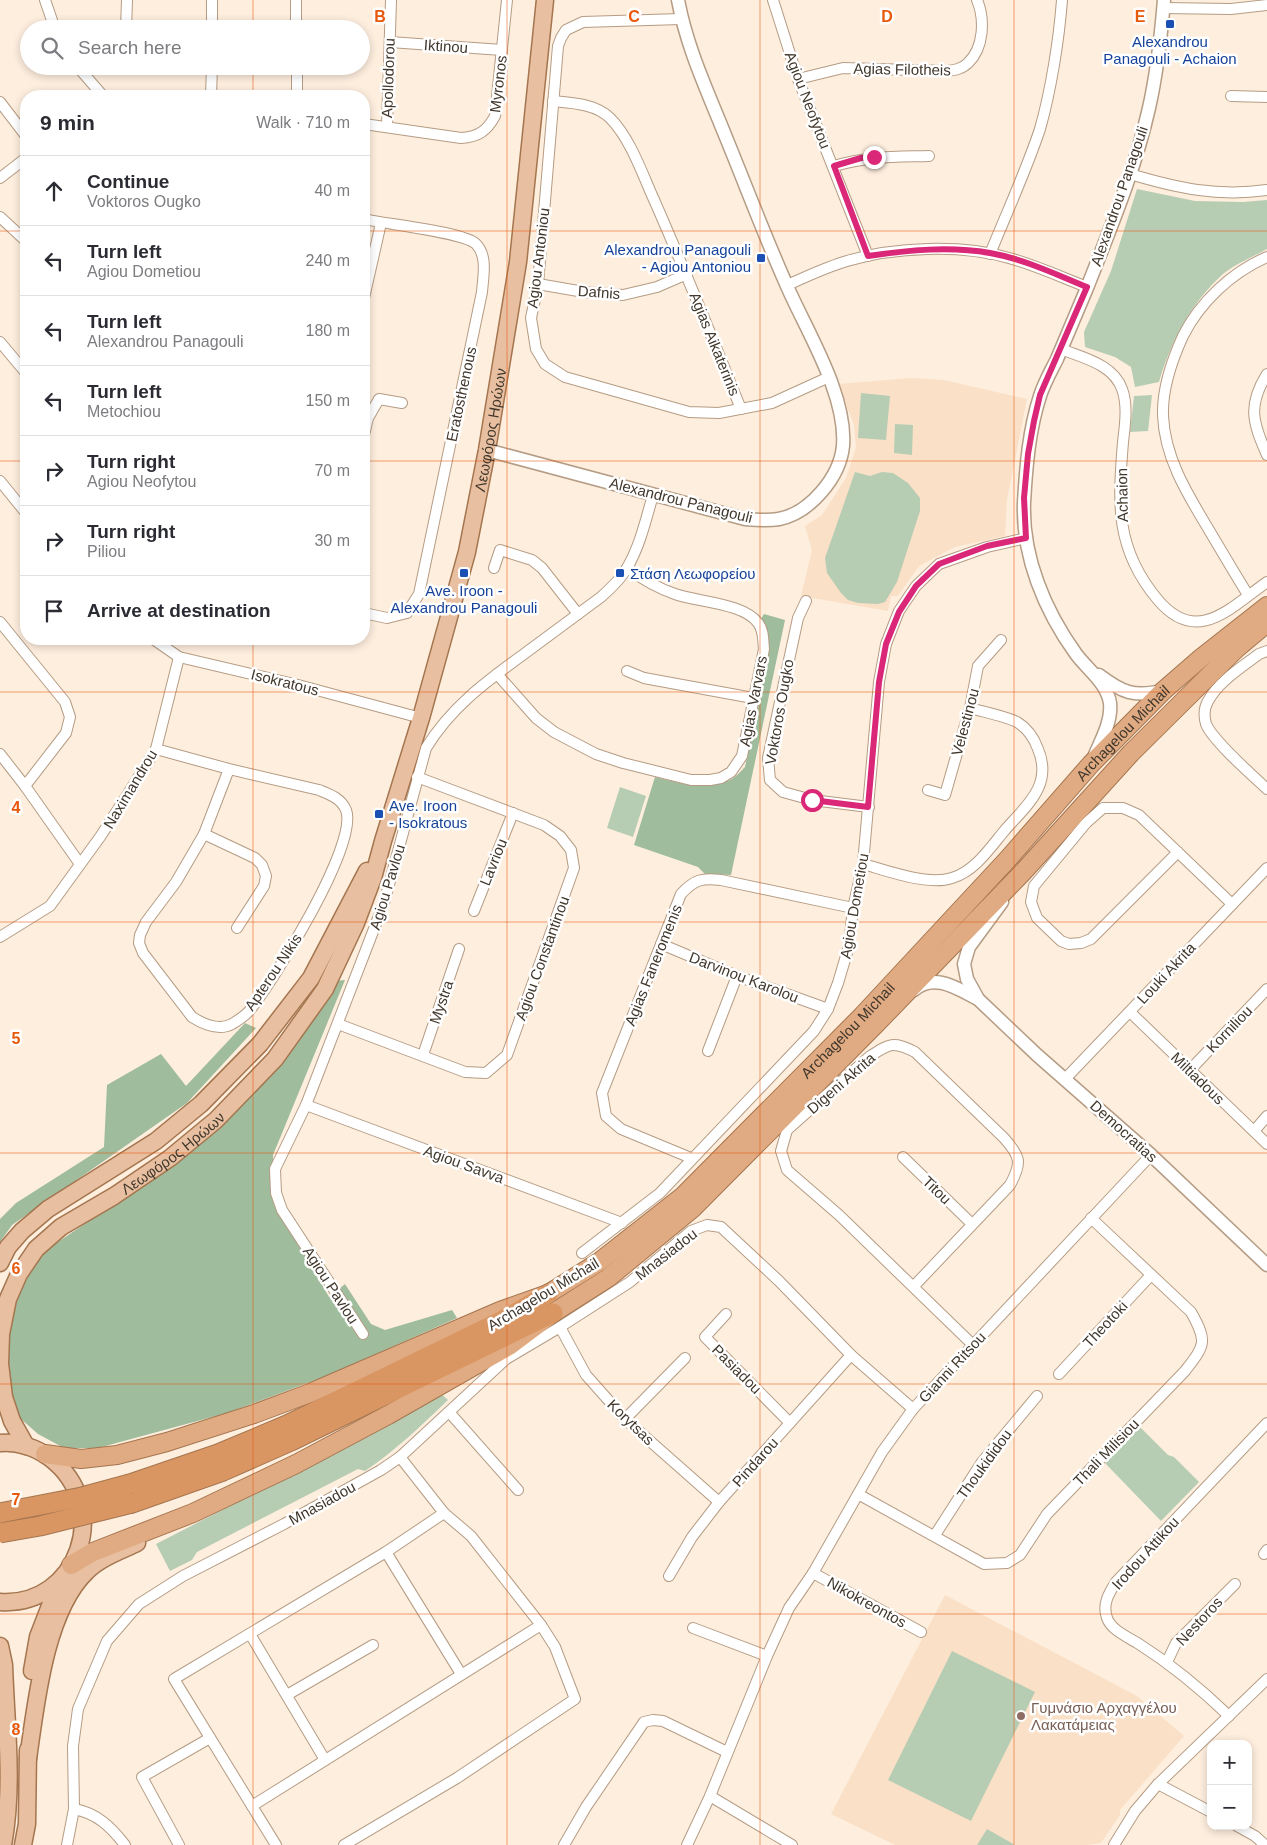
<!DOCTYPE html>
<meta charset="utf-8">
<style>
:root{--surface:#fff;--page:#f7f7f7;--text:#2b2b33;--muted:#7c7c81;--line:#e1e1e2}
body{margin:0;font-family:Arial,sans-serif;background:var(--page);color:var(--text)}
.controls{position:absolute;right:15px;bottom:15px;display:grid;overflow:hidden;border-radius:10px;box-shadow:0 2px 8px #0003}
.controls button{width:45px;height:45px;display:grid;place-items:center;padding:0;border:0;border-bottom:1px solid var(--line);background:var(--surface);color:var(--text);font:25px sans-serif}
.stop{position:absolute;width:15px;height:15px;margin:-11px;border:4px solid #db2777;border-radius:50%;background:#fff}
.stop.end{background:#db2777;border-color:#fff;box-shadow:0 1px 5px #0008}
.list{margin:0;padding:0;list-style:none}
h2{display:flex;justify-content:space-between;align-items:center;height:65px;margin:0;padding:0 20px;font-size:21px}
h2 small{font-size:16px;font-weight:400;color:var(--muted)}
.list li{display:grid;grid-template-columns:32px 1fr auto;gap:15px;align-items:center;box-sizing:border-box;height:70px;padding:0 20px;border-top:1px solid var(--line)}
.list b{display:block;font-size:19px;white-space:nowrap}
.list p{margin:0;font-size:16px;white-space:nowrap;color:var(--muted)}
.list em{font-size:16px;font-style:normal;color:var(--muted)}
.icon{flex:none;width:28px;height:28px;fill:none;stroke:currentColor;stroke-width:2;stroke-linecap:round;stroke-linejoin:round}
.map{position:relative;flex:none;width:1267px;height:1845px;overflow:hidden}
.search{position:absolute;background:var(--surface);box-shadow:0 2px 8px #0003;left:20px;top:20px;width:350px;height:55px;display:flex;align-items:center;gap:12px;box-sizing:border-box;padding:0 18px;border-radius:28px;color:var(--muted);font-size:19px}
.panel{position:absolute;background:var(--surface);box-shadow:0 2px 8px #0003;left:20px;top:90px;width:350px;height:555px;border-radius:20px}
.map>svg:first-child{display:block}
.built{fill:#fae0c7}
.green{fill:#b6cdb3}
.forest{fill:#9fbc9c}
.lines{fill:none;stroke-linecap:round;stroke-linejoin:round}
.minor-casing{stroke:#b59c84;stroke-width:12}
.tertiary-casing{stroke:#b59c84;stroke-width:15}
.primary-casing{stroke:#a4754f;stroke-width:19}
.trunk-casing{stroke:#a4754f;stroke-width:20}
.motorway-casing{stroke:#a4754f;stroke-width:21}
.minor{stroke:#fff;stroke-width:10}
.tertiary{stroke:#fff;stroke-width:12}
.primary{stroke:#e8c0a1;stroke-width:16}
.trunk{stroke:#e0ab82;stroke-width:18}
.motorway{stroke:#d99662;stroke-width:19}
.motorway-bridge-casing{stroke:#a4754f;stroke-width:21;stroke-linecap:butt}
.motorway-bridge{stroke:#d99662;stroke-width:19}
.route{stroke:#db2777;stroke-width:6}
.grid{fill:none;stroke:#e8590c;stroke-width:1;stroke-opacity:0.55}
.transit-dot{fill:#1a4fb4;stroke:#fff;stroke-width:2}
.education-dot{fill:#8d6e63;stroke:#fff;stroke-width:2}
.labels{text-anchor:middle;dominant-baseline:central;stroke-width:5;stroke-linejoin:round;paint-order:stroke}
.transit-label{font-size:15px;fill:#164399;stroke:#fff}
.street-label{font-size:15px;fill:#41372c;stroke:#fff}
.education-label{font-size:15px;fill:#785e54;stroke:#fff;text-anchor:start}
.grid-label{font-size:16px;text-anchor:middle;font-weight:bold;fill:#e8590c;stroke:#fff;stroke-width:5;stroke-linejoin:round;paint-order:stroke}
</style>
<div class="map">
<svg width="1267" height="1845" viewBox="0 0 1267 1845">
<rect width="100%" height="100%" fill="#feeede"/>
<g class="built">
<path d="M911,378L944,380L1027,399L1007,500L1005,536L955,547L919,566L898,596H891L888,611L801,596L812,550L805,526L822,515L846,478L856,447L854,425L838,384Z"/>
<path d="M945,1595L1137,1696L1184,1736L1120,1810V1815L1101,1843L1088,1845H895L831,1814Z"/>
</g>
<g class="green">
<path d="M1137,189L1195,201L1243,202L1267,200V249C1253,257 1235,264 1223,274C1191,303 1171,341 1159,382L1135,387L1131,367L1115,357L1085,347L1084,332L1111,271Z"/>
<path d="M861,393L890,396L886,440L858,438Z"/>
<path d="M1152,395L1148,431L1130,432L1134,396Z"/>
<path d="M895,424L913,425L912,455L894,453Z"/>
<path d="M855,472L870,476L882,472L893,473L908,483L920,498V511L897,582L885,602L878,604L858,603L848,600L841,593L827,573L825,558Z"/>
<path d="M620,787L646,796L633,837L607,828Z"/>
<path d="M438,1391L448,1400C422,1425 395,1451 365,1471L358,1469L197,1552L192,1560L170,1571L156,1544L337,1451Z"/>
<path d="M1140,1427L1168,1455L1174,1457L1199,1482L1161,1521L1104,1462Z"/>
<path d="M952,1651L1035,1692L971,1821L888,1780Z"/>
<path d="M987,1829L1015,1845H977Z"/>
</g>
<g class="forest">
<path d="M764,614L785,620L731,875L705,874L698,867L634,845L655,777C680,783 706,791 730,780C736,777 741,771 745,767L768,649V632L761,619Z"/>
<path d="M345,980L273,1155V1200L329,1297L345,1284L371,1324L385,1330L452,1310L457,1318L326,1376L227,1413L98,1448H64L38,1434L21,1419L10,1399L6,1352L9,1309L40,1254L165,1170L254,1094L292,1044L334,981Z"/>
<path d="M245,1023L256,1028L187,1103L12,1225L0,1242V1219L16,1203L104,1147L107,1085L161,1054L186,1086Z"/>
</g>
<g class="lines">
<defs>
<g id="minor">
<path d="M45,0L55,29"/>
<path d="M296,0V29"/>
<path d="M773,0L798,79L868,256"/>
<path d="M1163,8L1231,9L1267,5"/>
<path d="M681,19L583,22L566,30L561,38L558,46L538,284L531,318L536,349L545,364L565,377L689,412L719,413L772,403L829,377"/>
<path d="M126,29L127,0"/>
<path d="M212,29V0"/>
<path d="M390,42L502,50"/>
<path d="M77,66L103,96"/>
<path d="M297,66V96"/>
<path d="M798,79L843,68L947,71C955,70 962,69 968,63C984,48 985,19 977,0"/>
<path d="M211,96L212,66"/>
<path d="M1231,96L1267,97"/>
<path d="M553,101C573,103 596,104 610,118C631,139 643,176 655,202C685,270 713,340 741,409"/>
<path d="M0,102L26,136"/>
<path d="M364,124L461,138C478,137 487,131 495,116L507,0"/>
<path d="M387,126L391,0"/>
<path d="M834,166C868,156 895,157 929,156"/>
<path d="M1130,174C1177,188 1217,197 1267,190"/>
<path d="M0,178L26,158"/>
<path d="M0,217L26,241"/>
<path d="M364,219C385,224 464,232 476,244C488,256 483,277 482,292L419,594L407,613L387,618L364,613"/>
<path d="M990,254C1007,212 1026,171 1040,129C1051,90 1059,40 1062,0"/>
<path d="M538,284L584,292L623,295L657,287L687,274"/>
<path d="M787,285C806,277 826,267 847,261C894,247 961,244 1009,258C1035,265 1061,277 1087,287"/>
<path d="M364,298L381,223"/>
<path d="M0,342L26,373"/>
<path d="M1061,349C1083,358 1113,364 1122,389C1128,405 1125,425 1123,442C1118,504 1115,549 1158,600C1197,646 1230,608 1267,582"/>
<path d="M1267,374C1247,406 1253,423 1267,455"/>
<path d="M364,435L368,418L379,399L402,403"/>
<path d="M0,481L26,513"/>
<path d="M494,568L500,550L532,560L542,568L578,614"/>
<path d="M1248,595C1235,574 1222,552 1209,530C1188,495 1165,459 1163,416C1162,389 1172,360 1183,336C1200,302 1232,272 1267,257"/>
<path d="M806,601L798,618L768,758L770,780L783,792L812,800L869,807"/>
<path d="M0,622L65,702L70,717L66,733L25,786"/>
<path d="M153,639L179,657L298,685L421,718"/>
<path d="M1267,651L1259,654C1242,667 1219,681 1208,701C1204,708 1204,717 1206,724C1213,741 1252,775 1267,789"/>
<path d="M627,671L644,678L753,698"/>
<path d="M497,674L536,718L554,732L596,754L623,763L691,780H710L721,778L731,772L742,756L764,649C763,641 764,630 758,623C744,603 697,602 675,594C657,588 642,579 627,568"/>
<path d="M156,749L229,769L319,790C329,794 341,798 346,810C359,844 274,980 250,1010C246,1015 237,1021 232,1024C219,1031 203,1024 192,1017L143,953L139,943L140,935L146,922L176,882L204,834L229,769"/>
<path d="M0,754L25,786L80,864"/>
<path d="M928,790L945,795L970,708L978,666L1001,640"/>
<path d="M204,834L255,858L262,865L266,876L264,886L237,928"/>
<path d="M1178,852L1091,939L1081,943L1069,944L1061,941L1037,918L1031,902L1034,886L1086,823L1103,808H1123L1139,815L1232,904"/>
<path d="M863,864C888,871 928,886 952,878C975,871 990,848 1005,830C1027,805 1053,785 1038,749C1034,738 1027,728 1017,722C1005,716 984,712 970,708"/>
<path d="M474,911L513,813"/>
<path d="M0,937L50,906L100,837L126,797L156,749L179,657"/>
<path d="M661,944L737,976L828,1009"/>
<path d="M1130,1012L1267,1144"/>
<path d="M338,1024L465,1072L486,1073L507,1055L574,868L571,850L560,836L544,825L417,777"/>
<path d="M708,1051L737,976"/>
<path d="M423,1055L459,949"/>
<path d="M1190,1070L1267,989"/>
<path d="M1065,1079L1267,868"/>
<path d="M306,1105L622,1223"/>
<path d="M1254,1131L1267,1116"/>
<path d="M903,1157L972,1224"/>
<path d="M691,1158L621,1129L606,1116L602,1093L681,894C695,879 702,878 721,880L853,908"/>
<path d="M582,1253L660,1193L814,1031L828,1009L838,983L849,946L853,908L863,864L879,682L886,644L899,611L916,586L939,564L987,547L1026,538"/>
<path d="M914,1286L1010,1185C1022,1163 1021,1157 1004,1138L915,1052C893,1041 890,1043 869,1057L787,1130L781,1151L787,1170L839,1215L972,1344"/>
<path d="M726,1314L705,1337L790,1423"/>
<path d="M560,1327L586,1375L625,1419L719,1502"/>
<path d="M363,1334L282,1210L276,1193L275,1169L306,1105L384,903L426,748C452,706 486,682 524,654C550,635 575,616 601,597C610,589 621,579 627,568C640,546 646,519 653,495"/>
<path d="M1059,1374L1151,1275"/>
<path d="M449,1412L518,1490"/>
<path d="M625,1419L685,1358"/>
<path d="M858,1494L984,1564L1007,1563L1020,1555L1047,1514L1185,1371C1205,1345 1208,1342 1191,1312L1091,1218"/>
<path d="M935,1535L982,1462L1037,1396"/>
<path d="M386,1552L461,1674"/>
<path d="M1264,1554L1267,1550"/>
<path d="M813,1573L921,1632"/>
<path d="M669,1576L692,1537L719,1502L851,1355"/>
<path d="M693,1628L767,1656"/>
<path d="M250,1634L325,1760"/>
<path d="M1167,1662L1176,1643L1235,1584"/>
<path d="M287,1695L373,1645"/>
<path d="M1229,1716C1201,1689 1172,1665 1139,1644C1128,1637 1111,1630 1107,1618C1102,1604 1109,1593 1116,1582L1267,1423"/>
<path d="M1158,1784L1211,1812"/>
<path d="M710,1796L792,1845"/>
<path d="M252,1806L541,1625"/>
<path d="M74,1809L73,1746L78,1709L107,1641L139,1604L183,1576L284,1524L381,1470L400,1457L506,1359L560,1327L630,1282L691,1231L707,1225L721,1227L779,1281L851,1355L913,1409"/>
<path d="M1237,1826L1255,1836L1265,1845"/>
<path d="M67,1845L74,1809C97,1813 111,1827 125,1845"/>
<path d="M179,1845L142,1777L210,1738"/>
<path d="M276,1845L174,1679L386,1552L444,1513"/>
<path d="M344,1845L457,1778L575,1699L555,1647L541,1625L471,1536L444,1513L400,1457"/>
<path d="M564,1845L586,1807L644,1722L653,1720L663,1721L727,1752"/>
<path d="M687,1845L710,1796L767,1656L789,1608L813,1573L882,1452L913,1409L1151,1155"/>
<path d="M1114,1845L1135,1811L1158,1784L1267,1679"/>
</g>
<g id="tertiary">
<path d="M487,450L745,519C756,520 768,521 779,519C810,513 840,477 843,446C847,395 807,332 787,286C765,237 746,186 725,135C707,90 687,48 678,0"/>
<path d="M1099,675C1123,693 1133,697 1163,691"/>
<path d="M1094,757C1101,740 1112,722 1110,703C1107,683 1087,669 1076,654C1045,611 1022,557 1024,503C1026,467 1029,430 1040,396C1044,383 1051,371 1057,359C1067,335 1077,312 1087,288C1110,229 1135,170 1149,108C1157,73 1161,36 1164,0"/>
<path d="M1002,902L969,947L964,964L967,979L978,999L1037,1055L1151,1155L1267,1265"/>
<path d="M914,990C934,972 958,989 978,999"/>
</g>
<g id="primary">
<path d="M0,1263L8,1247L22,1231L48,1209L156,1141L201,1104L260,1044L311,978L367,871"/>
<path d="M0,1443C17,1441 37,1448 50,1458C113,1506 79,1607 0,1602"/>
<path id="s1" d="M26,1446L12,1421L4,1397L0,1364L1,1334L8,1299L19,1274L36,1249L61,1227L114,1196L170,1158L216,1120L275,1059L325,989L356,923L373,878L383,841L421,718L467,552L487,450L518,262L545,0"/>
<path d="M0,1646L4,1665C6,1725 14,1786 3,1845"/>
<path d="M32,1671L38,1637L60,1580"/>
<path d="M28,1759C36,1703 45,1611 87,1571C100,1558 120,1551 137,1543"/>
<path d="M23,1845L27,1824L28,1750"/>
</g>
<g id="trunk">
<path id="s2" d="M45,1454L81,1459L117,1455L167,1442L254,1414L310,1393L500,1311L548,1294L599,1262L683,1196L862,1016L1007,860L1091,764L1163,691L1201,658L1267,606"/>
<path d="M71,1565L93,1552L193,1513L296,1464L388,1415L509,1346L553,1313L608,1278L693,1208L875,1025L1023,872L1131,753L1237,648L1267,623"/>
</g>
<g id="motorway">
<path d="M130,1484L218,1454L287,1425L501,1321L548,1294"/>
<path d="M132,1503L223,1471L291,1441L553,1313"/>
</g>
</defs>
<use href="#minor" class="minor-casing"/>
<use href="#tertiary" class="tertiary-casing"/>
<use href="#primary" class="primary-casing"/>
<use href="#trunk" class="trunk-casing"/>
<use href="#motorway" class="motorway-casing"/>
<use href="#minor" class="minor"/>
<use href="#tertiary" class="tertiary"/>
<use href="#primary" class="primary"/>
<use href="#trunk" class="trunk"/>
<use href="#motorway" class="motorway"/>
<defs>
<g id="motorway-bridge">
<path d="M0,1513L82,1497L130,1484"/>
<path d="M0,1533L40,1526L132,1503"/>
</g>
</defs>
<use href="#motorway-bridge" class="motorway-bridge-casing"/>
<use href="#motorway-bridge" class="motorway-bridge"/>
</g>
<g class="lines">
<path class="route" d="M812,800L868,807L879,682L886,644L899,612L916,586L939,564L987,546L1026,538L1024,498L1028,454L1034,421L1040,395L1087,287C1055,274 1024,259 990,253C950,246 908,250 868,256L834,166L861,158L874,157"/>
</g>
<path class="grid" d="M253,0V29M507,0V1845M760,0V1845M1014,0V1845M253,66V96M0,231H26M364,231H1267M0,461H26M364,461H1267M253,639V1845M0,692H1267M0,922H1267M0,1153H1267M0,1384H1267M0,1614H1267"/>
<g class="transit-dot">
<rect x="1165" y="19" width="10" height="10" rx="2.5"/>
<rect x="756" y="253" width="10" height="10" rx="2.5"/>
<rect x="459" y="568" width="10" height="10" rx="2.5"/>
<rect x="615" y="568" width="10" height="10" rx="2.5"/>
<rect x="374" y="809" width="10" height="10" rx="2.5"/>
</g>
<circle class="education-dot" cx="1021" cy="1716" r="5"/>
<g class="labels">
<g class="transit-label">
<text x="1170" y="41">Alexandrou<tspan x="1170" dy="17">Panagouli - Achaion</tspan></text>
<text x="751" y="249" text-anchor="end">Alexandrou Panagouli<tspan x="751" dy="17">- Agiou Antoniou</tspan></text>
<text x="630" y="573" text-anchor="start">Στάση Λεωφορείου</text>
<text x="464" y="590">Ave. Iroon -<tspan x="464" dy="17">Alexandrou Panagouli</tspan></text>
<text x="389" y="805" text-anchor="start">Ave. Iroon<tspan x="389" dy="17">- Isokratous</tspan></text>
</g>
<g class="street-label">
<text transform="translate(446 46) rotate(4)">Iktinou</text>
<text transform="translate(902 69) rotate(1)">Agias Filotheis</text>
<text transform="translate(388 78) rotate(-88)">Apollodorou</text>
<text transform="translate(498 84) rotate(-83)">Myronos</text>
<text transform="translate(808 100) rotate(69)">Agiou Neofytou</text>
<text transform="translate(1119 196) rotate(-71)">Alexandrou Panagouli</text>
<text transform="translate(538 258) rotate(-83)">Agiou Antoniou</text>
<text transform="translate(599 292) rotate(4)">Dafnis</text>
<text transform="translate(715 344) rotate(68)">Agias Aikaterinis</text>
<text transform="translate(461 394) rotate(-78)">Eratosthenous</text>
<text stroke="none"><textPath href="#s1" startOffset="1188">Λεωφόρος Ηρώων</textPath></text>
<text transform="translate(1122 495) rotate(-91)">Achaion</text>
<text transform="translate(681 500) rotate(14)">Alexandrou Panagouli</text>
<text transform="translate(285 682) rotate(14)">Isokratous</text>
<text transform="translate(753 701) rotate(-79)">Agias Varvars</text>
<text transform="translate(779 712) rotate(-80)">Voktoros Ougko</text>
<text transform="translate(965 722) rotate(-75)">Velestinou</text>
<text stroke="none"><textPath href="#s2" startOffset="1339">Archagelou Michail</textPath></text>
<text transform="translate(130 789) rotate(-59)">Naximandrou</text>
<text transform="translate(493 862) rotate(-68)">Lavriou</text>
<text transform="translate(387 887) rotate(-73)">Agiou Pavlou</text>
<text transform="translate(854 906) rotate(-80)">Agiou Dometiou</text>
<text transform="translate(542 958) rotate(-70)">Agiou Constantinou</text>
<text transform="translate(653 965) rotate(-68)">Agias Faneromenis</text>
<text transform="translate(273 972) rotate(-56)">Apterou Nikis</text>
<text transform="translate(1166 973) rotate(-47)">Louki Akrita</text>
<text transform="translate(744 977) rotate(21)">Darvinou Karolou</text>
<text transform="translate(441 1002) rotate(-71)">Mystra</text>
<text transform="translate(1229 1029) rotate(-46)">Korniliou</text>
<text stroke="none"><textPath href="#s2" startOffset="934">Archagelou Michail</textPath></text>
<text transform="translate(1198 1078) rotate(44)">Miltiadous</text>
<text transform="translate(841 1083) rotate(-41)">Digeni Akrita</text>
<text transform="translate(1124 1131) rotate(42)">Democratias</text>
<text stroke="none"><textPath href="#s1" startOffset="378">Λεωφόρος Ηρώων</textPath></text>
<text transform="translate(464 1164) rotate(20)">Agiou Savva</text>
<text transform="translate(937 1190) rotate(44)">Titou</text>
<text transform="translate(666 1254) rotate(-38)">Mnasiadou</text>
<text transform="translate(331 1285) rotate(57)">Agiou Pavlou</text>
<text transform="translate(543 1294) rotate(-31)">Archagelou Michail</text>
<text transform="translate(1105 1324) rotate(-47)">Theotoki</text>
<text transform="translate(952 1367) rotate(-47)">Gianni Ritsou</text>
<text transform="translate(737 1369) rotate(45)">Pasiadou</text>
<text transform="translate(631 1422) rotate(44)">Korytsas</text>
<text transform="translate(1106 1452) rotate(-46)">Thali Milisiou</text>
<text transform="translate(755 1462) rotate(-48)">Pindarou</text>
<text transform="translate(984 1464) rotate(-54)">Thoukididou</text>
<text transform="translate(322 1503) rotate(-29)">Mnasiadou</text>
<text transform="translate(1145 1553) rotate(-48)">Irodou Attikou</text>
<text transform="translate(867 1602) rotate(29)">Nikokreontos</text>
<text transform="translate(1199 1621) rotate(-47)">Nestoros</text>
</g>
<g class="education-label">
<text x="1031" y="1707">Γυμνάσιο Αρχαγγέλου<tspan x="1031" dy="17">Λακατάμειας</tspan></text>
</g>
</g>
<g class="grid-label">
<text x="380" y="22">B</text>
<text x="634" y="22">C</text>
<text x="887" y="22">D</text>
<text x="1140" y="22">E</text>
<text x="16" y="813">4</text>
<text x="16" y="1044">5</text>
<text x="16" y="1274">6</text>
<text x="16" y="1505">7</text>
<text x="16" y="1735">8</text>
</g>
</svg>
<div class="controls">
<button>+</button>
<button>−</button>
</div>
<div class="stop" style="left:812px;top:800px"></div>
<div class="stop end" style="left:874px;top:157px"></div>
<div class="search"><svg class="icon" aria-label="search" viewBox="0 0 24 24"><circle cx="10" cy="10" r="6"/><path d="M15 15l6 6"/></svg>Search here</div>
<section class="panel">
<h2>9 min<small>Walk · 710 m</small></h2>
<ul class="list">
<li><svg class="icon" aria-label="ahead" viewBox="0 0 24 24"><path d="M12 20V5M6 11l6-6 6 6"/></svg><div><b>Continue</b><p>Voktoros Ougko</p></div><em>40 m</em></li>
<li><svg class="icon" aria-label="left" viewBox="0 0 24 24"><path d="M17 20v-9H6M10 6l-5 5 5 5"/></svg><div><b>Turn left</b><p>Agiou Dometiou</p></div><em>240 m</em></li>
<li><svg class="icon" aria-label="left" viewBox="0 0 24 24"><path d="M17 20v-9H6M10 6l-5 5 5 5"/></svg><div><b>Turn left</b><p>Alexandrou Panagouli</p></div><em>180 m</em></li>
<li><svg class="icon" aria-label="left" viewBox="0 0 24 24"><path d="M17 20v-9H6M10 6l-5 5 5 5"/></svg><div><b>Turn left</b><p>Metochiou</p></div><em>150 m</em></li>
<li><svg class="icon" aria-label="right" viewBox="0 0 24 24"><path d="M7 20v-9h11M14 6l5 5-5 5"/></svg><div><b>Turn right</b><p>Agiou Neofytou</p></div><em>70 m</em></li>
<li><svg class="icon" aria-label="right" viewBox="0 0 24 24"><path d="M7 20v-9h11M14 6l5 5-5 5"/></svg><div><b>Turn right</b><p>Piliou</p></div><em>30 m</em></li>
<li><svg class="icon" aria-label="arrive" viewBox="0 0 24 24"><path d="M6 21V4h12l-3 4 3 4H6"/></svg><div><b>Arrive at destination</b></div></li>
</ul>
</section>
</div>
